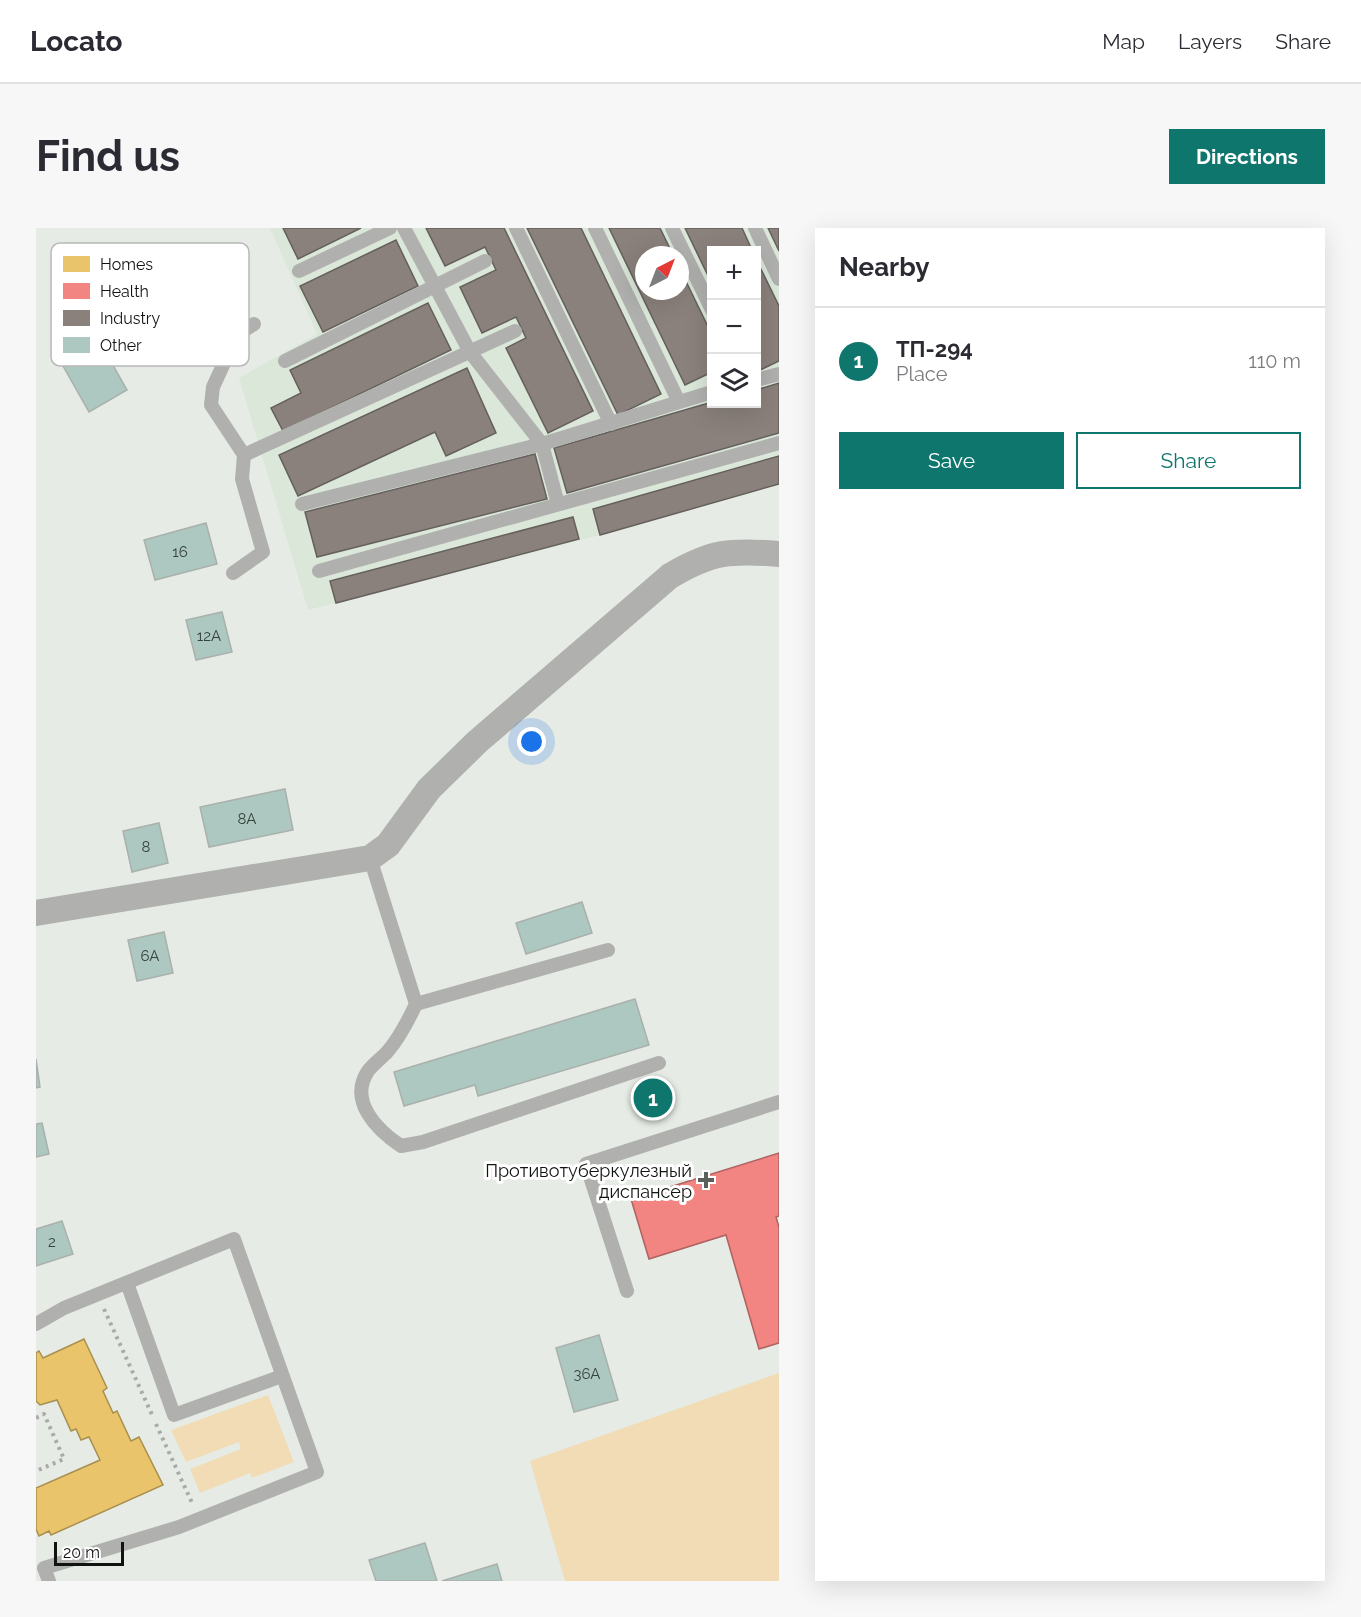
<!DOCTYPE html>
<meta charset="utf-8">
<style>
:root{--surface:#fff;--page:#f7f7f7;--text:#2b2b33;--muted:#7c7c81;--line:#e1e1e2;--accent:#0f766e}
body{margin:0;font-family:Raleway,sans-serif;background:var(--page);color:var(--text)}
.controls{position:absolute;right:18px;top:18px;display:grid;overflow:hidden;border-radius:0px;box-shadow:0 6px 24px #0002}
.controls button{width:54px;height:54px;display:grid;place-items:center;padding:0;border:0;border-bottom:2px solid var(--line);background:var(--surface);color:var(--text);font:30px sans-serif}
.compass{position:absolute;left:599px;top:18px;width:54px;height:54px;border-radius:50%;background:var(--surface);box-shadow:0 6px 24px #0002;rotate:42deg}
.scale{position:absolute;left:18px;bottom:15px;width:70px;box-sizing:border-box;padding-left:6px;border:3px solid #101410;border-top:0;font-size:16px;line-height:21px;white-space:nowrap;color:#101410;-webkit-text-stroke:4px #fff;paint-order:stroke}
.you{position:absolute;left:496px;top:514px;width:21px;height:21px;margin:-15px;border:4px solid #fff;border-radius:50%;background:#1a73e8;box-shadow:0 0 0 9px #1a73e833}
.badge{display:grid;place-items:center;width:39px;height:39px;border-radius:50%;background:var(--accent);color:#fff;font-size:20px;font-weight:700}
.pin{position:absolute;translate:-50% -50%;border:3px solid #fff;box-shadow:0 2px 6px #0006}
.list{margin:0;padding:0;list-style:none}
h2{display:flex;justify-content:space-between;align-items:center;height:78px;margin:0;padding:0 24px;font-size:26px}
h2 small{font-size:20px;font-weight:400;color:var(--muted)}
.list li{display:grid;grid-template-columns:39px 1fr auto;gap:18px;align-items:center;box-sizing:border-box;height:108px;padding:0 24px;border-top:2px solid var(--line)}
.list b{display:block;font-size:22px;white-space:nowrap}
.list p{margin:0;font-size:20px;white-space:nowrap;color:var(--muted)}
.list em{font-size:20px;font-style:normal;color:var(--muted)}
.actions{display:flex;gap:12px;padding:18px 24px}
.actions a{flex:1;padding:14px 0;border:2px solid var(--accent);border-radius:0px;text-align:center;font-size:21px;color:var(--accent)}
.actions .main{background:var(--accent);color:#fff}
.icon{flex:none;width:33px;height:33px;fill:none;stroke:currentColor;stroke-width:2;stroke-linecap:round;stroke-linejoin:round}
.map{position:relative;flex:none;width:743px;height:1353px;overflow:hidden;border-radius:0px}
header{display:flex;align-items:center;gap:36px;box-sizing:border-box;height:84px;padding:0 30px;background:var(--surface);border-bottom:2px solid var(--line)}
header strong{font-size:28px}
nav{display:flex;gap:33px;margin-inline-start:auto;font-size:21px}
.intro{display:flex;align-items:center;justify-content:space-between;box-sizing:border-box;height:144px;padding:0 36px}
h1{margin:0;font-size:42px}
.button{padding:15px 27px;border-radius:0px;background:var(--accent);color:#fff;font-size:21px;font-weight:700}
main{display:flex;gap:36px;padding:0 36px}
aside{flex:1;background:var(--surface);border-radius:0px;box-shadow:0 6px 24px #0002}
.map>svg:first-child{display:block}
.built{fill:#dae7d9;fill-rule:evenodd}
.green{fill:#f1dcb6}
.homes{fill:#e9c46a;stroke:#a88f4f;stroke-width:1.5}
.health{fill:#f28482;stroke:#ae6260;stroke-width:1.5}
.industry{fill:#8a817c;stroke:#65605c;stroke-width:1.5}
.building{fill:#acc8c0;stroke:#aab0ac;stroke-width:1.5}
.lines{fill:none;stroke-linecap:round;stroke-linejoin:round}
.path{stroke:#aaaba9;stroke-width:4;stroke-dasharray:3 4.5;stroke-linecap:butt}
.service{stroke:#b0b1ae;stroke-width:14}
.minor{stroke:#b0b1ae;stroke-width:26}
.poi-dot{fill:#5b605b;stroke:#fff;stroke-width:2}
.labels{text-anchor:middle;dominant-baseline:central;stroke-width:6;stroke-linejoin:round;paint-order:stroke}
.number-label{font-size:15px;fill:#37413c}
.poi-label{font-size:18px;fill:#101410;stroke:#fff;text-anchor:end}
.key{fill:#fff;stroke:#b7b8b7;stroke-width:1.5}
.key-label{font-size:16px;fill:#101410}
</style>
<header>
<strong>Locato</strong>
<nav><a>Map</a><a>Layers</a><a>Share</a></nav>
</header>
<div class="intro"><h1>Find us</h1><a class="button">Directions</a></div>
<main>
<div class="map">
<svg width="743" height="1353" viewBox="0 0 743 1353">
<rect width="100%" height="100%" fill="#e6ece5"/>
<path class="built" d="M234,0H743V256L564,307L272,382L203,150L281,106ZM676,22H720V176H676ZM608,27H644V63H608Z"/>
<g class="green">
<path d="M743,1145V1353H529L494,1233Z"/>
<path d="M232,1167L258,1234L216,1250L214,1245L164,1265L154,1241L205,1221L203,1214L150,1234L135,1202Z"/>
</g>
<path class="homes" d="M48,1111L71,1160L67,1163L77,1185L81,1183L95,1213L103,1209L127,1257L15,1307L13,1303L3,1308L0,1301V1260L64,1232L53,1209L45,1212L40,1201L35,1203L21,1172L4,1177L0,1173V1125L3,1123L7,1130Z"/>
<path class="health" d="M743,925V988L740,989L743,999V1115L723,1121L690,1007L613,1031L595,971Z"/>
<g class="industry">
<path d="M247,0H325L262,31Z"/>
<path d="M390,0H468L557,183L512,205L470,120L490,110L480,89L446,105L424,59L460,42L449,19L409,38Z"/>
<path d="M491,0H545L625,166L582,187Z"/>
<path d="M573,0H624L637,27H608V63H644V41L676,107V144L649,157Z"/>
<path d="M649,0H706L716,22H676V56Z"/>
<path d="M732,0H743V23Z"/>
<path d="M360,12L382,58L287,104L264,58Z"/>
<path d="M720,31L743,78V133L720,144Z"/>
<path d="M392,75L415,122L247,203L235,180L265,165L254,142Z"/>
<path d="M431,140L460,205L410,228L399,204L262,268L243,227Z"/>
<path d="M743,155V205L531,265L518,220L676,174L720,176V162Z"/>
<path d="M499,226L511,271L281,329L269,284Z"/>
<path d="M743,228V256L564,307L557,281Z"/>
<path d="M537,289L543,311L300,375L294,353Z"/>
</g>
<g class="building">
<path d="M56,100L91,162L53,184L18,122Z"/>
<path d="M170,295L181,336L119,352L108,312Z"/>
<path d="M186,384L196,424L160,432L150,392Z"/>
<path d="M249,561L257,602L173,619L164,579Z"/>
<path d="M123,595L132,635L96,644L87,603Z"/>
<path d="M546,674L556,705L490,726L480,695Z"/>
<path d="M128,704L137,745L101,753L92,712Z"/>
<path d="M599,771L613,817L442,868L439,857L368,878L358,844Z"/>
<path d="M0,831L4,859L0,860Z"/>
<path d="M630,856L635,876L604,883L599,864Z"/>
<path d="M6,895L13,926L0,929V896Z"/>
<path d="M26,993L37,1026L0,1038V1001Z"/>
<path d="M563,1107L582,1172L538,1184L520,1120Z"/>
<path d="M389,1315L401,1353H340L333,1332Z"/>
<path d="M461,1336L466,1353H406Z"/>
</g>
<g class="lines">
<g class="path">
<path d="M68,1081L117,1189"/>
<path d="M0,1190L8,1186L28,1231L0,1243"/>
<path d="M120,1196L157,1277"/>
</g>
<g class="service">
<path d="M368,0L434,124L506,216L522,276"/>
<path d="M480,0L575,196"/>
<path d="M559,0L642,172"/>
<path d="M636,0L676,82"/>
<path d="M719,0L743,51"/>
<path d="M263,43L354,0"/>
<path d="M249,133L449,33"/>
<path d="M720,152L743,146"/>
<path d="M208,227L479,103"/>
<path d="M266,276L506,216L676,164"/>
<path d="M283,343L743,215"/>
<path d="M197,345L227,324L206,251L208,227L175,177L177,159L201,107L218,96"/>
<path d="M334,630L380,776C372,793 364,809 352,823C346,830 337,836 332,843C312,873 341,902 365,918L387,914L623,835"/>
<path d="M380,776L572,722"/>
<path d="M91,1055L138,1187L246,1148"/>
<path d="M591,1063L550,936L743,874"/>
<path d="M0,1096L28,1080L198,1011L281,1244L143,1299L8,1340L13,1353"/>
</g>
<path class="minor" d="M0,685L334,630L352,617L393,561L441,514L634,348C676,323 695,322 743,326"/>
</g>
<path class="poi-dot" d="M667 943h6v6h6v6h-6v6h-6v-6h-6v-6h6z"/>
<g class="labels">
<g class="number-label">
<text x="144" y="324">16</text>
<text x="173" y="408">12А</text>
<text x="211" y="591">8А</text>
<text x="110" y="619">8</text>
<text x="114" y="728">6А</text>
<text x="16" y="1014">2</text>
<text x="551" y="1146">36А</text>
</g>
<g class="poi-label">
<text x="656" y="942">Противотуберкулезный<tspan x="656" dy="21">диспансер</tspan></text>
</g>
</g>
<rect x="15" y="15" width="198" height="123" rx="9" class="key"/>
<rect x="27" y="28" width="27" height="16" fill="#e9c46a"/>
<rect x="27" y="55" width="27" height="16" fill="#f28482"/>
<rect x="27" y="82" width="27" height="16" fill="#8a817c"/>
<rect x="27" y="109" width="27" height="16" fill="#acc8c0"/>
<g class="key-label">
<text x="64" y="42">Homes</text>
<text x="64" y="69">Health</text>
<text x="64" y="96">Industry</text>
<text x="64" y="123">Other</text>
</g>
</svg>
<div class="controls">
<button>+</button>
<button>−</button>
<button><svg class="icon" aria-label="layers" viewBox="0 0 24 24"><path d="M12 4l9 5-9 5-9-5zM3 14l9 5 9-5"/></svg></button>
</div>
<svg class="compass" viewBox="-18 -18 36 36"><path d="M0-13l5 13h-10z" fill="#e53935"/><path d="M0 13l5-13h-10z" fill="#7c7c81"/></svg>
<div class="scale">20 m</div>
<div class="you"></div>
<div class="pin badge" style="left:617px;top:870px">1</div>
</div>
<aside>
<h2>Nearby<small></small></h2>
<ul class="list">
<li><span class="badge">1</span><div><b>ТП-294</b><p>Place</p></div><em>110 m</em></li>
</ul>
<div class="actions"><a class="main">Save</a><a>Share</a></div>
</aside>
</main>
